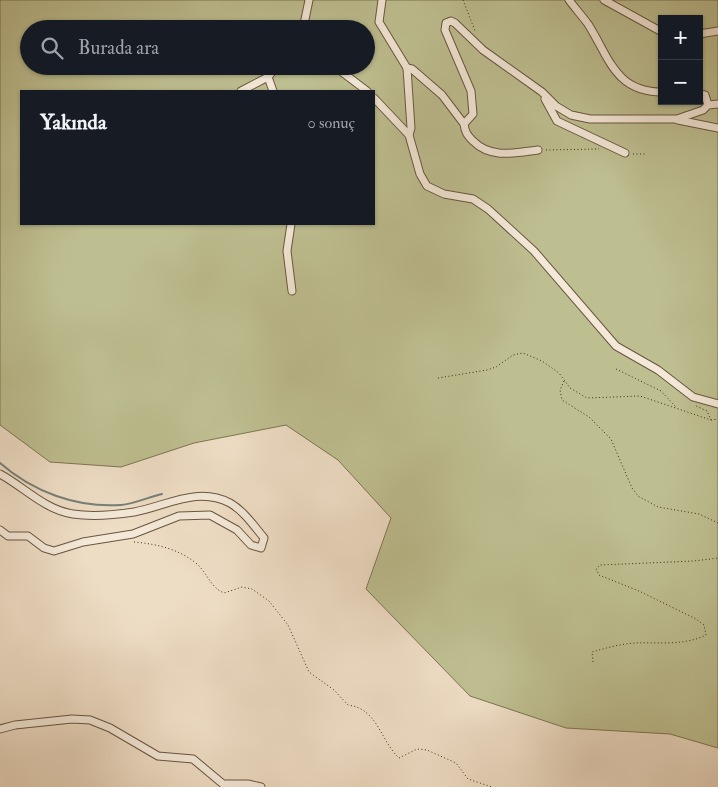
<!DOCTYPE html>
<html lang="tr">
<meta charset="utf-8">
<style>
:root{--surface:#171b24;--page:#20242c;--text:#f1f3f6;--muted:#9ea1a6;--line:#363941}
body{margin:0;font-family:"IM FELL Double Pica",serif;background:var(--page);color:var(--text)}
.controls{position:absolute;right:15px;top:15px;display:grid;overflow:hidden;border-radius:0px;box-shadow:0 1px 4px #0004}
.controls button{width:45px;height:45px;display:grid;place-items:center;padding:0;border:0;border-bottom:1px solid var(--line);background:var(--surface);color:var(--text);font:25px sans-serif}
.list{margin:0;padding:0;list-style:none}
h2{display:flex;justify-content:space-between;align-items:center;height:65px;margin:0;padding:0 20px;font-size:21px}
h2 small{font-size:16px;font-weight:400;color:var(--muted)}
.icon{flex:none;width:28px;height:28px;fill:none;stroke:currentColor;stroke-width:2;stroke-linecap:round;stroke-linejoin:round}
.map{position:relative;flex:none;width:718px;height:787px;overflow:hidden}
.search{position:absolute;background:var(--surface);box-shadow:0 1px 4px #0004;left:20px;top:20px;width:355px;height:55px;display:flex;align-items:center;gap:12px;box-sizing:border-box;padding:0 18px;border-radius:28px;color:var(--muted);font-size:19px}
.panel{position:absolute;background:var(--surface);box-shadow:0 1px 4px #0004;left:20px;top:90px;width:355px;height:135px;border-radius:0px}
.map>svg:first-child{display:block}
.green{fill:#bebf91;stroke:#7e7452;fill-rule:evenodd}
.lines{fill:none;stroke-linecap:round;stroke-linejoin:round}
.stream{stroke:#768079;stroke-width:2}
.street-casing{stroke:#6a553f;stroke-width:9}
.path{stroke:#3e2812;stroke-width:1;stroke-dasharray:1 2.5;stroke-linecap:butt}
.street{stroke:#f4e9d9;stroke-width:7}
</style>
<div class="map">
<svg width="718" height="787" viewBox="0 0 718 787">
<rect width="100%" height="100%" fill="#eeddc5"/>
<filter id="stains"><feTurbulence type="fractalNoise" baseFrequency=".004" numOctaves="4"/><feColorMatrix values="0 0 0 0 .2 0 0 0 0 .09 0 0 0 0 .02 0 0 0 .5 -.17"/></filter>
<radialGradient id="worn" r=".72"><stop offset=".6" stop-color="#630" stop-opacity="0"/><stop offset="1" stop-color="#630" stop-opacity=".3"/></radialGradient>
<path class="green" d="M0,0H718V748L670,734L566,728L470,696L366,589L391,518L338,460L286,425L194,443L121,467L50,462L0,425ZM662,19H699V101H662ZM29,29H366V66H29ZM21,91H374V224H21Z"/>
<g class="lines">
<path class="stream" d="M0,463C33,492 77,508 121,505C134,504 149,497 162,494"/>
<defs>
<g id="street">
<path d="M382,0L379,22L407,68L411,128L409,135"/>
<path d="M569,0C575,8 582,16 588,24C609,57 615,92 662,92"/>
<path d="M604,0L662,32"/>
<path d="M303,29L309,0"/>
<path d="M699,34L718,31"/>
<path d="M334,66L367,91"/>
<path d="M407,68L412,69L442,95L464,124"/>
<path d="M241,91L268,77"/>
<path d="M273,91L268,77L277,66"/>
<path d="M699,94L705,95L708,105"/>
<path d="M374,98L409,135L420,174L427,186L444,194L473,199L488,209L534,251L616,346L658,370L693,397L718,404"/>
<path d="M545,99L557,121L625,153"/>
<path d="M678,120L718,128"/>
<path d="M538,150C515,153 491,159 473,141C467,135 465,132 464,124L473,114L471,91L445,30L446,23L451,21L455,23L483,50L542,92L556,106L571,115L590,119H677L703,110L708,105L718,104"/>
<path d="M291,224L287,251L292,291"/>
<path d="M0,474C24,487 45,510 73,514C93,517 114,515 134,512C167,506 197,486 230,503C244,511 254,526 264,538L261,548L251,545L237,530L210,515L179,516L133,534L83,542L54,551L44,548L28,536H8L0,530"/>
<path d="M0,729L15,725L72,719L90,720L110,728L158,756L193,759L223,784H248L261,787"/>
</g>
</defs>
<use href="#street" class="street-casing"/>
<g class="path">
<path d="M463,0L475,31"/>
<path d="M546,150L599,149"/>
<path d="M633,154H646"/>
<path d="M616,369L661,391L676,407"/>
<path d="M438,378L487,370L496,367L513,355L523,353L542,361L559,373L570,388L587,398L640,396L711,420L707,411L694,405"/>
<path d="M564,381L560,390L562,400L589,417L611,439L632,488L638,496L658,507L699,514L718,523"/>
<path d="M711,420L718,419"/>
<path d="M134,542C157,544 179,549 197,564C208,574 210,587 224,593L242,587L252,589L269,601L288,625L309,672L334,690L348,705C378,709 380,740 399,758L417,749L427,750L456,763L468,779L492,787"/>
<path d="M593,662L592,652C606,648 620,644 635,643C658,642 684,646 706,635L704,625L696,619L639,591L599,575L596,569L600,565L694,561L718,558"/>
</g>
<use href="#street" class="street"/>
</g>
<rect width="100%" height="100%" filter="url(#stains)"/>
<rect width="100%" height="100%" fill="url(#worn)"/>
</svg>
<div class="controls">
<button>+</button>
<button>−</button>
</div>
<div class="search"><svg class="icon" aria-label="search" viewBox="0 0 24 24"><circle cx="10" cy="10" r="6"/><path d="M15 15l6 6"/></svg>Burada ara</div>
<section class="panel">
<h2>Yakında<small>0 sonuç</small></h2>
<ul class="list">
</ul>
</section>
</div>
